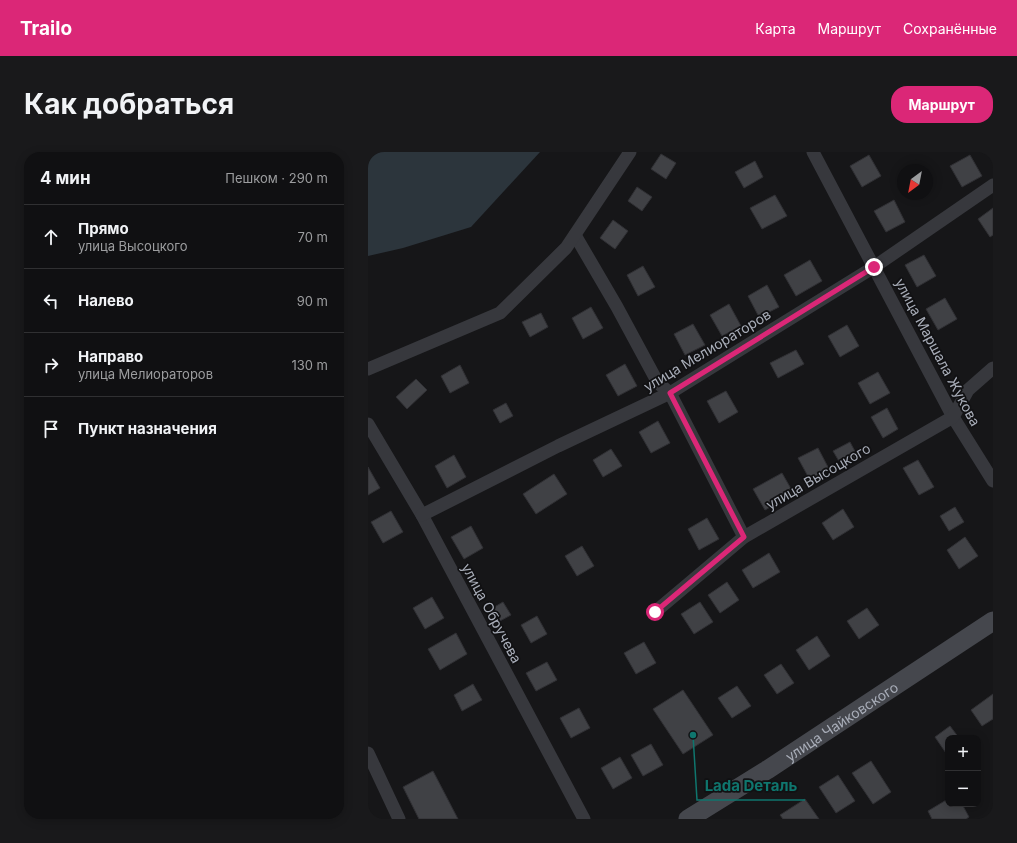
<!DOCTYPE html>
<html lang="ru">
<meta charset="utf-8">
<style>
:root{--surface:#101012;--page:#19191b;--text:#f1f3f6;--muted:#9c9d9f;--line:#303032;--accent:#db2777}
body{margin:0;font-family:Inter,sans-serif;background:var(--page);color:var(--text)}
.controls{position:absolute;right:12px;bottom:12px;display:grid;overflow:hidden;border-radius:8px;box-shadow:0 2px 10px #0003}
.controls button{width:36px;height:36px;display:grid;place-items:center;padding:0;border:0;border-bottom:1px solid var(--line);background:var(--surface);color:var(--text);font:20px sans-serif}
.compass{position:absolute;left:529px;top:12px;width:36px;height:36px;border-radius:50%;background:var(--surface);box-shadow:0 2px 10px #0003;rotate:212deg}
.stop{position:absolute;width:12px;height:12px;margin:-9px;border:3px solid #db2777;border-radius:50%;background:#fff}
.stop.end{background:#db2777;border-color:#fff;box-shadow:0 1px 4px #0008}
.list{margin:0;padding:0;list-style:none}
h2{display:flex;justify-content:space-between;align-items:center;height:52px;margin:0;padding:0 16px;font-size:17px}
h2 small{font-size:13px;font-weight:400;color:var(--muted)}
.list li{display:grid;grid-template-columns:26px 1fr auto;gap:12px;align-items:center;box-sizing:border-box;height:64px;padding:0 16px;border-top:1px solid var(--line)}
.list b{display:block;font-size:15px;white-space:nowrap}
.list p{margin:0;font-size:13px;white-space:nowrap;color:var(--muted)}
.list em{font-size:13px;font-style:normal;color:var(--muted)}
.icon{flex:none;width:22px;height:22px;fill:none;stroke:currentColor;stroke-width:2;stroke-linecap:round;stroke-linejoin:round}
.map{position:relative;flex:none;width:625px;height:667px;overflow:hidden;border-radius:16px}
header{display:flex;align-items:center;gap:24px;box-sizing:border-box;height:56px;padding:0 20px;background:var(--accent);color:#fff}
header strong{font-size:19px}
nav{display:flex;gap:22px;margin-inline-start:auto;font-size:14px}
.intro{display:flex;align-items:center;justify-content:space-between;box-sizing:border-box;height:96px;padding:0 24px}
h1{margin:0;font-size:28px}
.button{padding:10px 18px;border-radius:16px;background:var(--accent);color:#fff;font-size:14px;font-weight:700}
main{display:flex;gap:24px;padding:0 24px}
aside{flex:1;background:var(--surface);border-radius:16px;box-shadow:0 2px 10px #0003}
.map>svg:first-child{display:block}
.water{fill:#2c353c}
.building{fill:#404145;stroke:#303034}
.lines{fill:none;stroke-linecap:round;stroke-linejoin:round}
.minor{stroke:#37383d;stroke-width:13}
.secondary{stroke:#45474d;stroke-width:19}
.route{stroke:#db2777;stroke-width:5}
.labels{text-anchor:middle;dominant-baseline:central;stroke-width:3.5;stroke-linejoin:round;paint-order:stroke}
.street-label{font-size:14px;fill:#a8adb8;stroke:#111113}
.leader{fill:none;stroke:#0f766e;stroke-width:1.5}
.callout-dot{fill:#0f766e;stroke:#111113;stroke-width:1.5}
.callout-label{font-size:15px;text-anchor:middle;font-weight:bold;fill:#0f766e;stroke:#111113;stroke-width:3.5;stroke-linejoin:round;paint-order:stroke}
</style>
<header>
<strong>Trailo</strong>
<nav><a>Карта</a><a>Маршрут</a><a>Сохранённые</a></nav>
</header>
<div class="intro"><h1>Как добраться</h1><a class="button">Маршрут</a></div>
<main>
<aside>
<h2>4 мин<small>Пешком · 290 m</small></h2>
<ul class="list">
<li><svg class="icon" aria-label="ahead" viewBox="0 0 24 24"><path d="M12 20V5M6 11l6-6 6 6"/></svg><div><b>Прямо</b><p>улица Высоцкого</p></div><em>70 m</em></li>
<li><svg class="icon" aria-label="left" viewBox="0 0 24 24"><path d="M17 20v-9H6M10 6l-5 5 5 5"/></svg><div><b>Налево</b></div><em>90 m</em></li>
<li><svg class="icon" aria-label="right" viewBox="0 0 24 24"><path d="M7 20v-9h11M14 6l5 5-5 5"/></svg><div><b>Направо</b><p>улица Мелиораторов</p></div><em>130 m</em></li>
<li><svg class="icon" aria-label="arrive" viewBox="0 0 24 24"><path d="M6 21V4h12l-3 4 3 4H6"/></svg><div><b>Пункт назначения</b></div></li>
</ul>
</aside>
<div class="map">
<svg width="625" height="667" viewBox="0 0 625 667">
<rect width="100%" height="100%" fill="#161618"/>
<path class="water" d="M0,0H172L103,75L35,96L0,104Z"/>
<g class="building">
<path d="M293,2L308,11L298,27L283,17Z"/>
<path d="M501,3L513,24L494,35L482,14Z"/>
<path d="M602,3L614,24L594,35L582,14Z"/>
<path d="M387,9L395,25L376,36L367,20Z"/>
<path d="M269,35L284,45L274,59L260,49Z"/>
<path d="M407,43L419,64L394,77L382,56Z"/>
<path d="M526,48L537,70L518,80L506,59Z"/>
<path d="M625,56V83L622,85L610,67Z"/>
<path d="M245,68L260,79L247,97L232,86Z"/>
<path d="M556,103L568,124L549,135L537,113Z"/>
<path d="M442,108L454,129L428,144L416,123Z"/>
<path d="M275,114L287,135L270,144L259,123Z"/>
<path d="M399,133L411,155L391,165L380,144Z"/>
<path d="M577,146L589,167L570,178L558,157Z"/>
<path d="M361,152L373,174L354,184L342,163Z"/>
<path d="M223,155L235,176L215,187L204,166Z"/>
<path d="M173,161L180,175L162,185L154,170Z"/>
<path d="M325,172L337,193L317,203L306,182Z"/>
<path d="M479,173L491,194L472,205L460,184Z"/>
<path d="M428,198L436,212L410,226L402,211Z"/>
<path d="M257,212L269,234L250,244L238,223Z"/>
<path d="M92,213L101,231L82,241L73,224Z"/>
<path d="M510,220L522,241L502,252L490,231Z"/>
<path d="M48,227L59,238L39,257L28,245Z"/>
<path d="M358,239L370,260L351,271L339,249Z"/>
<path d="M138,251L145,264L132,271L125,258Z"/>
<path d="M519,256L530,277L515,286L503,265Z"/>
<path d="M290,269L302,291L283,301L271,280Z"/>
<path d="M482,290L491,307L475,316L465,299Z"/>
<path d="M450,296L461,317L442,328L430,306Z"/>
<path d="M243,297L254,314L235,325L225,308Z"/>
<path d="M86,303L98,325L79,336L67,314Z"/>
<path d="M550,308L566,335L551,343L535,316Z"/>
<path d="M0,315L12,336L0,343Z"/>
<path d="M414,321L426,342L397,358L385,337Z"/>
<path d="M186,322L199,342L168,362L155,342Z"/>
<path d="M587,355L596,370L581,379L572,364Z"/>
<path d="M475,357L486,375L465,388L454,371Z"/>
<path d="M23,359L35,380L15,391L3,370Z"/>
<path d="M339,366L351,387L331,398L320,377Z"/>
<path d="M103,374L115,396L96,407L83,385Z"/>
<path d="M597,385L610,404L591,417L579,398Z"/>
<path d="M214,394L226,414L209,424L197,404Z"/>
<path d="M401,401L412,420L385,436L374,418Z"/>
<path d="M359,430L371,448L352,461L340,443Z"/>
<path d="M64,445L76,466L57,477L45,456Z"/>
<path d="M135,450L143,463L130,470L123,457Z"/>
<path d="M332,450L345,470L326,482L313,462Z"/>
<path d="M499,456L511,473L491,487L479,469Z"/>
<path d="M169,464L179,482L163,491L153,473Z"/>
<path d="M88,481L99,502L72,518L60,497Z"/>
<path d="M449,484L462,504L441,518L428,498Z"/>
<path d="M276,490L288,511L268,522L256,501Z"/>
<path d="M179,510L189,528L168,539L158,521Z"/>
<path d="M413,512L426,531L409,542L396,523Z"/>
<path d="M105,532L114,548L94,559L86,543Z"/>
<path d="M369,534L383,554L364,566L350,546Z"/>
<path d="M315,538L345,583L315,602L285,557Z"/>
<path d="M625,542V567L614,574L603,558Z"/>
<path d="M211,556L222,576L203,586L192,566Z"/>
<path d="M582,574L591,586H580V604L567,585Z"/>
<path d="M283,592L295,613L275,624L263,603Z"/>
<path d="M252,605L264,626L245,637L233,616Z"/>
<path d="M503,609L523,640L505,652L484,621Z"/>
<path d="M65,619L90,667H51L35,635Z"/>
<path d="M470,623L487,649L468,661L451,635Z"/>
<path d="M437,647L451,667H415L412,663Z"/>
<path d="M580,647V652H594L601,665L598,667H564L560,659Z"/>
</g>
<g class="lines">
<g class="minor">
<path d="M445,0L585,265L625,329"/>
<path d="M207,83L249,155L290,231L302,241L376,385"/>
<path d="M0,217L132,161L198,96L262,0"/>
<path d="M0,272L54,363L216,667"/>
<path d="M54,363L190,294L302,241L506,115L625,33"/>
<path d="M287,460L376,385L585,265L600,238L625,216"/>
<path d="M0,601L31,667"/>
</g>
<path class="secondary" id="s1" d="M320,667L399,618L625,469"/>
</g>
<g class="lines">
<path class="route" d="M287,460L376,385L302,241L506,115"/>
</g>
<g class="labels">
<g class="street-label">
<text transform="translate(339 198) rotate(-31)">улица Мелиораторов</text>
<text transform="translate(570 200) rotate(62)">улица Маршала Жукова</text>
<text transform="translate(450 324) rotate(-30)">улица Высоцкого</text>
<text transform="translate(124 461) rotate(62)">улица Обручева</text>
<text stroke="none"><textPath href="#s1" startOffset="182">улица Чайковского</textPath></text>
</g>
</g>
<path class="leader" d="M325 583L329 648H437"/>
<circle class="callout-dot" cx="325" cy="583" r="4"/>
<g class="callout-label">
<text x="383" y="639">Lada Dеталь</text>
</g>
</svg>
<div class="controls">
<button>+</button>
<button>−</button>
</div>
<svg class="compass" viewBox="-18 -18 36 36"><path d="M0-13l5 13h-10z" fill="#e53935"/><path d="M0 13l5-13h-10z" fill="#9c9d9f"/></svg>
<div class="stop" style="left:287px;top:460px"></div>
<div class="stop end" style="left:506px;top:115px"></div>
</div>
</main>
